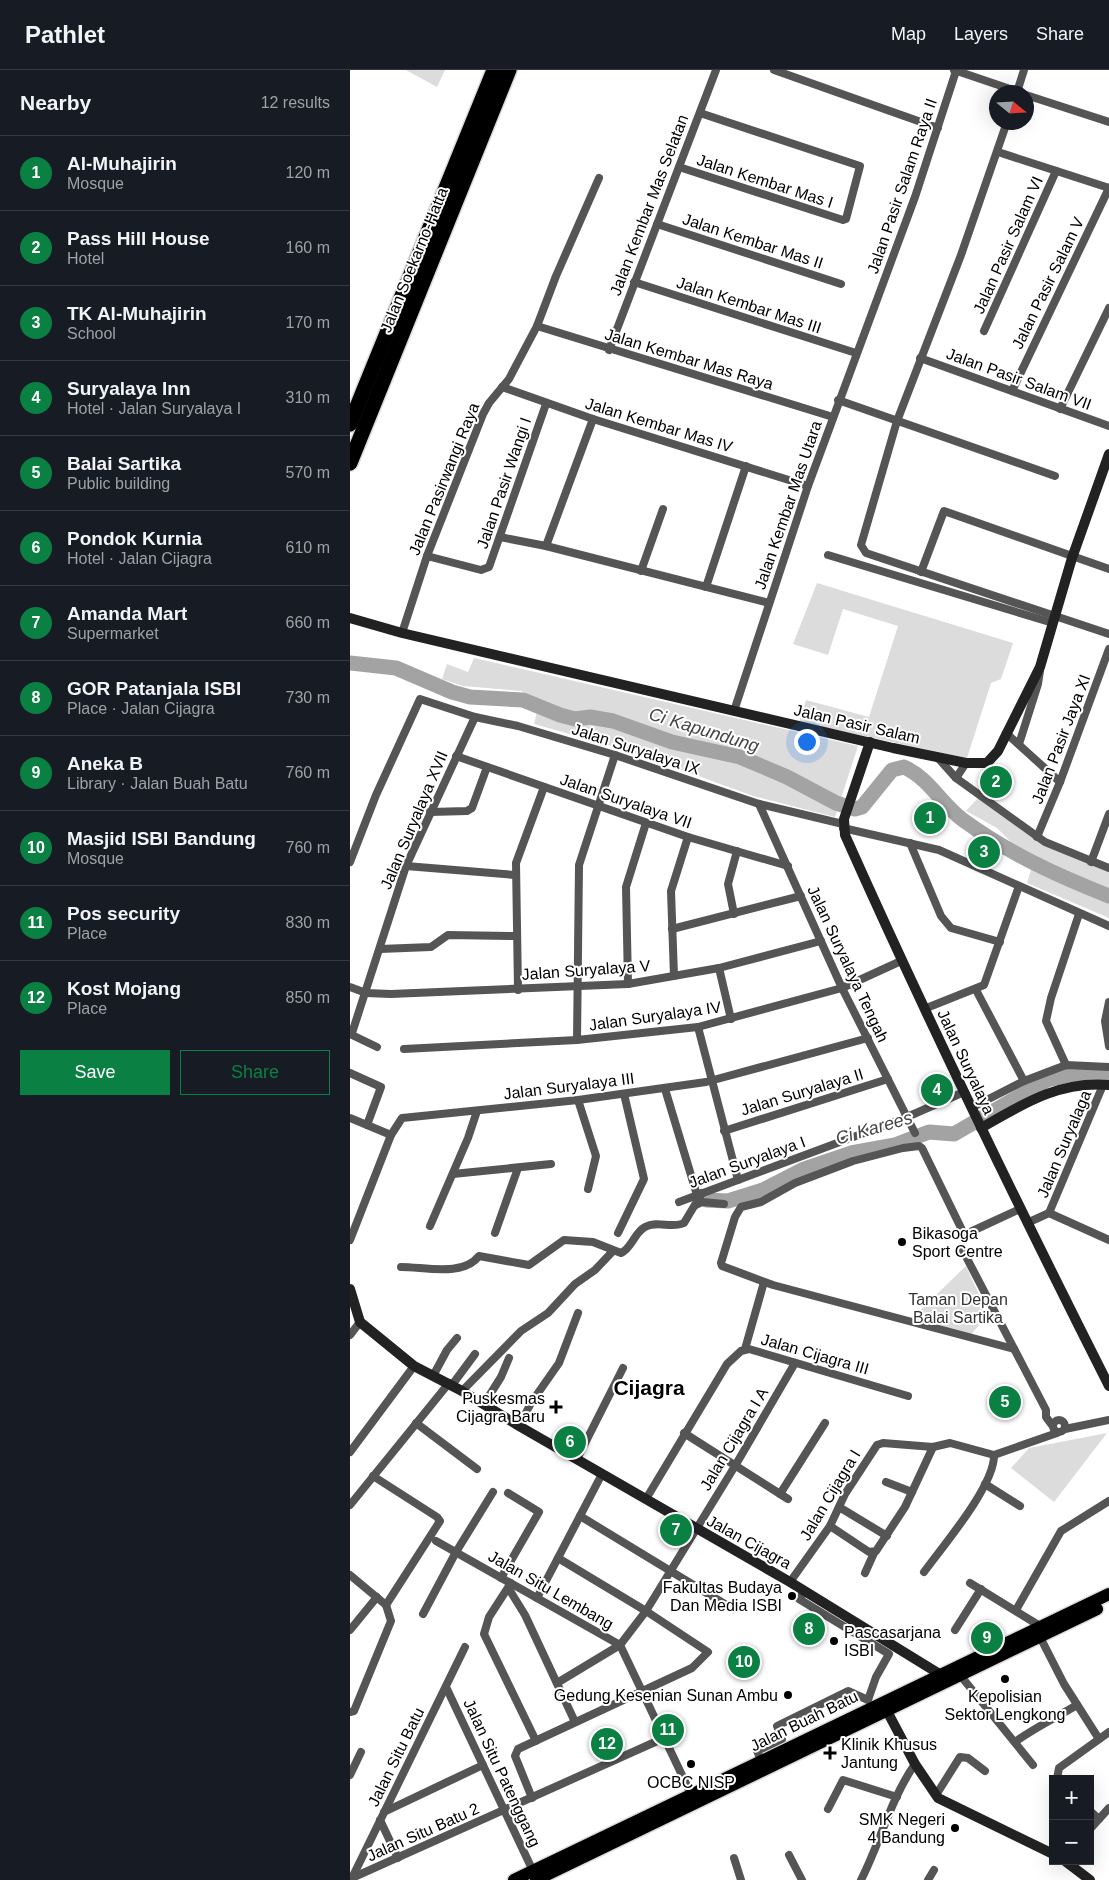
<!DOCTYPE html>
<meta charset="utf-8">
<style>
:root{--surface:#171b24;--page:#242831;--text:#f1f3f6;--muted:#9ea1a6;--line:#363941;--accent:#0b8043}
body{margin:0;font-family:Helvetica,sans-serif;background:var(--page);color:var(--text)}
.controls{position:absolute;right:15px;bottom:15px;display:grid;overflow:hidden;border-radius:0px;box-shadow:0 5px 20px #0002}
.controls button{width:45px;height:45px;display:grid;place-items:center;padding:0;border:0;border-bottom:1px solid var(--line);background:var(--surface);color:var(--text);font:25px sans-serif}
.compass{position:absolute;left:639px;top:15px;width:45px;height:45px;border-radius:50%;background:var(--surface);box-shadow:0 5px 20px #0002;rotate:108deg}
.you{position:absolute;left:456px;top:671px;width:18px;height:18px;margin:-12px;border:4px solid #fff;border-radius:50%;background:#1a73e8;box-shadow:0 0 0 8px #1a73e833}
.badge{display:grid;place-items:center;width:32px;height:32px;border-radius:50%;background:var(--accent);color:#fff;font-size:16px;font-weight:700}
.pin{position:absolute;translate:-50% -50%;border:2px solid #fff;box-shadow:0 1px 5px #0006}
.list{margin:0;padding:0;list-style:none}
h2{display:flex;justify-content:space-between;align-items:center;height:65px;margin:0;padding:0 20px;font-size:21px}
h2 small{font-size:16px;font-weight:400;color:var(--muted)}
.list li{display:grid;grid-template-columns:32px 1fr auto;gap:15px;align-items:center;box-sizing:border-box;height:75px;padding:0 20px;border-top:1px solid var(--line)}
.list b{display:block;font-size:19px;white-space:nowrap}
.list p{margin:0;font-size:16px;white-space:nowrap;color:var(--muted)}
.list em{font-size:16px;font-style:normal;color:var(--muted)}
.actions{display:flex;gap:10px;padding:15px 20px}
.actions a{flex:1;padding:11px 0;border:1px solid var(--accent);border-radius:0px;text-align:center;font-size:18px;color:var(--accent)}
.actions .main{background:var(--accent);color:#fff}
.map{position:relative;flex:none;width:759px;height:1810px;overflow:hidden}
header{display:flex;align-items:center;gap:30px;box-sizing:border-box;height:70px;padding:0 25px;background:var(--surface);border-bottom:1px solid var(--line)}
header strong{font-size:24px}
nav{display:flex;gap:28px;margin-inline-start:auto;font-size:18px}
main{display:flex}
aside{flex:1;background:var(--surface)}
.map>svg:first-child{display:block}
.green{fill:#dcdcdc}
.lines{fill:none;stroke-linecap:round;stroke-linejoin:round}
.river{stroke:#a3a3a3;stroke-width:15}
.primary-casing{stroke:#dbdbdb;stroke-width:15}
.highway-casing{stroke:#dbdbdb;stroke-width:18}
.street{stroke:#555;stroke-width:8}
.secondary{stroke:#222;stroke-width:10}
.primary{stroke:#000;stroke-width:12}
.highway{stroke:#000;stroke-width:15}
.poi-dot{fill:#000;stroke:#fff;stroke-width:2}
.labels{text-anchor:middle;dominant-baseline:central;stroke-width:4;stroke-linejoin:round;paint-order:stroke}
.street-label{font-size:16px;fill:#000;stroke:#fff}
.poi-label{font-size:16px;fill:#000;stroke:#fff;text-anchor:end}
.park-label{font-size:16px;fill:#333;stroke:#fff}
.water-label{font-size:18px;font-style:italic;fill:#444;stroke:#fff}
.district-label{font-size:21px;font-weight:bold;fill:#000;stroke:#fff}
</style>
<header>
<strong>Pathlet</strong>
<nav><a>Map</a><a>Layers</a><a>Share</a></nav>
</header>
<main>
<aside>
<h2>Nearby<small>12 results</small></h2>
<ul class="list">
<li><span class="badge">1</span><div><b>Al-Muhajirin</b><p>Mosque</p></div><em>120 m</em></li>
<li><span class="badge">2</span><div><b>Pass Hill House</b><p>Hotel</p></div><em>160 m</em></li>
<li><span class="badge">3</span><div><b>TK Al-Muhajirin</b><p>School</p></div><em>170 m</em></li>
<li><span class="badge">4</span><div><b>Suryalaya Inn</b><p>Hotel · Jalan Suryalaya I</p></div><em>310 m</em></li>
<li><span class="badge">5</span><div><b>Balai Sartika</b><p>Public building</p></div><em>570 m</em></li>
<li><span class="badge">6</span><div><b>Pondok Kurnia</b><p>Hotel · Jalan Cijagra</p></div><em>610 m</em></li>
<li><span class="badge">7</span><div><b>Amanda Mart</b><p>Supermarket</p></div><em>660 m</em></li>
<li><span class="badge">8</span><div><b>GOR Patanjala ISBI</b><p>Place · Jalan Cijagra</p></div><em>730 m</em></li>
<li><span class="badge">9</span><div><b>Aneka B</b><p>Library · Jalan Buah Batu</p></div><em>760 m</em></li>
<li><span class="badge">10</span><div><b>Masjid ISBI Bandung</b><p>Mosque</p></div><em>760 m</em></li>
<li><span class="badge">11</span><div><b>Pos security</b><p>Place</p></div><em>830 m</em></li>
<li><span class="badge">12</span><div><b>Kost Mojang</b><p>Place</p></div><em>850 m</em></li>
</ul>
<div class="actions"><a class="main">Save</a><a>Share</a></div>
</aside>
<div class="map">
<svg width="759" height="1810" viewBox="0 0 759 1810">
<rect width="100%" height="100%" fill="#fff"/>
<g class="green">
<path d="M56,0H95L87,17Z"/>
<path d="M467,513L663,573L651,609L641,613L617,688L449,652L456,630L519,647L548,556L493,539L478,585L443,574Z"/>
<path d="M124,588L508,676L485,747L403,726L283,682L184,654L190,630L171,621L113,616L92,609L97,594L118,602Z"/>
<path d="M628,728L690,772L759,801V848L677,813L685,787L661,772L647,758L616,741Z"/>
<path d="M616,1196L638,1244L620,1266L559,1251Z"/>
<path d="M757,1363L704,1432L661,1398L679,1378Z"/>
</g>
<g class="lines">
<g class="river">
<path d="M0,593L46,598L102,622L120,627L173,630L210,645L225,649L240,647L263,651L322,672L390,687L437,707L486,733L505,739L512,737L542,700L554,697C580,709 591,734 613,750C660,784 706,805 759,826"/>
<path d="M356,1130L378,1131L413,1120L454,1099L501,1083L545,1075L579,1062L604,1064L697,1010L719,1005L759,1003"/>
</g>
<defs>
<g id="primary">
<path d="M164,1810L759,1524"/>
<path d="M186,1810L747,1539"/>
</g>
<g id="highway">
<path d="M0,354L144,0"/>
<path d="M0,393L159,0"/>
</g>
</defs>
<use href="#primary" class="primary-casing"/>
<use href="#highway" class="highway-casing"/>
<g class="street">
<path d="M424,0L588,58"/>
<path d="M604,0L669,22"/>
<path d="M667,22L674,0"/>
<path d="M676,25L759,52"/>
<path d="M657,52L611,185L547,351L511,475L516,483L759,564"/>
<path d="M648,82L759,118"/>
<path d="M329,97L493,150L496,149L510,96L350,43"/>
<path d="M307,154L491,214"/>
<path d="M284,212L506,283"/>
<path d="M187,256L483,347"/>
<path d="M634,261L706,101"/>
<path d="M259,280L366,0"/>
<path d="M570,288L759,356"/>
<path d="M152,317L243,349L458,416"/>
<path d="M662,321L759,118"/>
<path d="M488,330L705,406"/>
<path d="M710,339L759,238"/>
<path d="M150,467L196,476L419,533"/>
<path d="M196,476L243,349"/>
<path d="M478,485L703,553"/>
<path d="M77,486L131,500L139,497L196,334"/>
<path d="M291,501L313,439"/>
<path d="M571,502L594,441L759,499"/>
<path d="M356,517L396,396"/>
<path d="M52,563L77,486L133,344L139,333L159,309L187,256L206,206L249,108"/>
<path d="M384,641L458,416L565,127L606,1"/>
<path d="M656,663L710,712"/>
<path d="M669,674L688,614L690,601"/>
<path d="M106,686L338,767L438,796"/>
<path d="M588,688L606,708L695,772L759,798"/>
<path d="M606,708L616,693"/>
<path d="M409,734L492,918L565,1063"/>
<path d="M80,742L117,741L122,738L137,697"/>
<path d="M493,758L589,780L759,856"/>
<path d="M687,767L710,712L759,579"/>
<path d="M560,773L591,846L601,858L650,872"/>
<path d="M0,792L26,725L70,629L125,647L168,656L265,685L409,734L493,754"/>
<path d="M741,792L759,744"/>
<path d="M56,796L165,805"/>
<path d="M384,844L378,814L387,781"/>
<path d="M322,859L451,826"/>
<path d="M30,879L81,877L98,865L166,866"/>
<path d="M369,898L381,949"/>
<path d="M324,906L321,821L338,767"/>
<path d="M278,914L276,817L296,753"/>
<path d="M0,917L16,923L41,924L278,914L369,898L471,871"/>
<path d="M168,920L166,793L194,717"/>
<path d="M626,920L674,1011"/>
<path d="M759,932L755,951L759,976"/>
<path d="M574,939L634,915L669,816"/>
<path d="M348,957L388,1110"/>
<path d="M227,970L229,795L265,685"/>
<path d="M27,977L2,965V963L56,796L125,647"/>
<path d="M54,979L227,970L348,957L492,918L551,891"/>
<path d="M716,995L696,951L701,928L729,844"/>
<path d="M0,1003L31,1017L17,1055"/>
<path d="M315,1019L347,1125"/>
<path d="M228,1030L246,1086L238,1119"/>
<path d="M621,1038L674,1011L716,995L759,997"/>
<path d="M0,1048L41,1065"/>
<path d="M374,1061L538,1009"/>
<path d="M103,1104L201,1094"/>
<path d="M329,1132L557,1047L614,1022"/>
<path d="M346,1135L352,1132L374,1134"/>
<path d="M699,1143L753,1015"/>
<path d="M677,1153L699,1143L759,1170"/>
<path d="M80,1156L118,1068L127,1041"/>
<path d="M145,1163L168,1098"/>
<path d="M268,1163L294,1109L274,1024"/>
<path d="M0,1170L41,1065L52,1048L228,1030L356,1012L518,968"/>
<path d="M611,1177L696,1340V1347L702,1355"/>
<path d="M51,1197C75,1197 113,1207 129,1186L179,1195L214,1170L243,1172L271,1183C282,1178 284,1163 295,1157C308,1150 322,1159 334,1153L352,1123"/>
<path d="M0,1265L10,1252"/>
<path d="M395,1279L414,1212"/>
<path d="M664,1279L423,1215L372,1196L371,1193L385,1147L391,1137L411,1132L445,1113L503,1091L553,1078L569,1076L572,1078L613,1162L618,1163L670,1139"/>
<path d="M83,1306L97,1280L107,1268"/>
<path d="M102,1315L125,1284"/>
<path d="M112,1321L171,1261L198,1243L225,1214L245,1200L263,1181"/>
<path d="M134,1334L151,1307L159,1288"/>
<circle cx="709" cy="1356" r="6"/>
<path d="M66,1353L127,1399"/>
<path d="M169,1356L181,1333L209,1293L228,1243"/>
<path d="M715,1359L759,1350"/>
<path d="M334,1363L438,1429"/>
<path d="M0,1382L64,1296"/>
<path d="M227,1389L273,1298"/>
<path d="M23,1406L87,1447L90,1451L36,1535"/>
<path d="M536,1412L562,1422"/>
<path d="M635,1414L670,1436"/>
<path d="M430,1424L475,1353"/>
<path d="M296,1429L377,1294L391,1281L399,1279L558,1326"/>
<path d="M0,1435L99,1313"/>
<path d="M489,1437L537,1466"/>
<path d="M230,1446L383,1539"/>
<path d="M480,1456L519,1482L526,1481L555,1437L583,1377"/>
<path d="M86,1471L270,1575L341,1724"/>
<path d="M574,1502C593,1476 645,1415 644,1385"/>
<path d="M515,1503L524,1483"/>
<path d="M0,1505L36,1535L41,1551L4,1641L0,1642"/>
<path d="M151,1508L189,1442L158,1423"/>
<path d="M440,1512L480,1456L495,1424L527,1375L533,1373L583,1377L600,1373L644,1385L707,1363"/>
<path d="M161,1513L139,1547L134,1564L186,1671"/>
<path d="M620,1513L690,1556"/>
<path d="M159,1519L175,1545L225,1652"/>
<path d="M187,1528L252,1404"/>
<path d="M666,1540L711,1461L759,1431"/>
<path d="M73,1544L106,1482L143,1422"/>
<path d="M0,1560L27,1527"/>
<path d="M605,1560L631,1519"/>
<path d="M690,1567L714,1614L749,1669"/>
<path d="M610,1605L683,1695"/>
<path d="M207,1613L270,1575L296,1541L385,1396L445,1293"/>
<path d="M96,1617L183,1801"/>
<path d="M665,1672C684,1658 707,1647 727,1635"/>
<path d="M411,1690L407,1681L432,1669L427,1656L498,1621L518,1630L526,1607L539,1584L449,1529L455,1521"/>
<path d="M0,1705L11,1682"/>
<path d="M707,1709L709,1698L759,1662"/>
<path d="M586,1725L610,1687L618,1688L635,1701"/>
<path d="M182,1728L165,1686L168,1679L342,1598L358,1582L296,1541L208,1488"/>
<path d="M478,1739L493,1710L547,1727"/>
<path d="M740,1741L749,1749"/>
<path d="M34,1742L133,1695"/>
<path d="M30,1750L48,1788"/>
<path d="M740,1759L759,1738"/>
<path d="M439,1785L452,1810"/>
<path d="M384,1788L391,1810"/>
<path d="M2,1808L314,1668"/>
<path d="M2,1808L115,1577"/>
<path d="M511,1810C530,1773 541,1728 565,1694"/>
<path d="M578,1810L584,1800"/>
</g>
<g class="secondary">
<path d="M0,548L52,563L543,678L616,693H637L648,681L690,597L722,488L759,384"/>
<path d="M520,672L494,749L495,765C578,951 667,1134 759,1316"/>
<path d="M631,1058C673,1034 708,1011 759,1015"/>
<path d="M0,1219L10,1252L64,1296L112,1321L169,1356L440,1512L596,1608"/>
<path d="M530,1639L537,1641L565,1694L588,1728L703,1784"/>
<path d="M715,1791L740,1810"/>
</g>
<use href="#primary" class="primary"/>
<use href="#highway" class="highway"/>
</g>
<g class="poi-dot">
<circle cx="552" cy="1172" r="5"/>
<path d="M203.5 1329.5h5v5h5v5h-5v5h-5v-5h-5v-5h5z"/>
<circle cx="442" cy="1526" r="5"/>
<circle cx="484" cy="1571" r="5"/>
<circle cx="655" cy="1609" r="5"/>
<circle cx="438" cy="1625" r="5"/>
<path d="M477.5 1675.5h5v5h5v5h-5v5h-5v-5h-5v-5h5z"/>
<circle cx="341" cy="1694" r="5"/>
<circle cx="605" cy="1758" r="5"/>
</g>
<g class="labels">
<g class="street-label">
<text transform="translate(415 111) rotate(18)">Jalan Kembar Mas I</text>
<text transform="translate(552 116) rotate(-71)">Jalan Pasir Salam Raya II</text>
<text transform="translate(299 135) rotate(-69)">Jalan Kembar Mas Selatan</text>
<text transform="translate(403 171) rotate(18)">Jalan Kembar Mas II</text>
<text transform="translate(658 175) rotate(-66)">Jalan Pasir Salam VI</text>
<text transform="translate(64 190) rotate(-68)">Jalan Soekarno-Hatta</text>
<text transform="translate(698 213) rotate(-64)">Jalan Pasir Salam V</text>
<text transform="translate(399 235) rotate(18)">Jalan Kembar Mas III</text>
<text transform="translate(339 289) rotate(17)">Jalan Kembar Mas Raya</text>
<text transform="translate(669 309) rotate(20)">Jalan Pasir Salam VII</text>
<text transform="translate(309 355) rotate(17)">Jalan Kembar Mas IV</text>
<text transform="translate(94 409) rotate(-68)">Jalan Pasirwangi Raya</text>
<text transform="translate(154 413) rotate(-71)">Jalan Pasir Wangi I</text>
<text transform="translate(438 435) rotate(-71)">Jalan Kembar Mas Utara</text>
<text transform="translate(507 654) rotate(13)">Jalan Pasir Salam</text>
<text transform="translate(711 669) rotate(-69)">Jalan Pasir Jaya XI</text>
<text transform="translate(286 679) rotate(18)">Jalan Suryalaya IX</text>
<text transform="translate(276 731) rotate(19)">Jalan Suryalaya VII</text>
<text transform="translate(64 750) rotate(-67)">Jalan Suryalaya XVII</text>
<text transform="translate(498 894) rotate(65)">Jalan Suryalaya Tengah</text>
<text transform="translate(236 900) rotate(-4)">Jalan Suryalaya V</text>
<text transform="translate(305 946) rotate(-8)">Jalan Suryalaya IV</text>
<text transform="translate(616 992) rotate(65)">Jalan Suryalaya</text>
<text transform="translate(219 1016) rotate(-7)">Jalan Suryalaya III</text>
<text transform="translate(452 1022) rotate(-17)">Jalan Suryalaya II</text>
<text transform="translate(714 1074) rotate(-67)">Jalan Suryalaga</text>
<text transform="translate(397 1092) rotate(-20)">Jalan Suryalaya I</text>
<text transform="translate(465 1284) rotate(16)">Jalan Cijagra III</text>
<text transform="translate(384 1369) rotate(-59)">Jalan Cijagra I A</text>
<text transform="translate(480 1425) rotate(-59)">Jalan Cijagra I</text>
<text transform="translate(399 1472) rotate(29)">Jalan Cijagra</text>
<text transform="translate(201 1520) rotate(30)">Jalan Situ Lembang</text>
<text transform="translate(454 1651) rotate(-26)">Jalan Buah Batu</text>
<text transform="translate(46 1687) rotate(-64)">Jalan Situ Batu</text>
<text transform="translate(152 1703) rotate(65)">Jalan Situ Patenggang</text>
<text transform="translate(73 1762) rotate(-24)">Jalan Situ Batu 2</text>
</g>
<g class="poi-label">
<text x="562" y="1163" text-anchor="start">Bikasoga<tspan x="562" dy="18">Sport Centre</tspan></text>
<text x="195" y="1328">Puskesmas<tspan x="195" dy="18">Cijagra Baru</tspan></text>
<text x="432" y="1517">Fakultas Budaya<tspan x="432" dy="18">Dan Media ISBI</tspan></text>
<text x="494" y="1562" text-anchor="start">Pascasarjana<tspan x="494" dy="18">ISBI</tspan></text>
<text x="428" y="1625">Gedung Kesenian Sunan Ambu</text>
<text x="655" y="1626" text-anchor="middle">Kepolisian<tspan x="655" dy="18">Sektor Lengkong</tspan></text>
<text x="491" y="1674" text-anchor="start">Klinik Khusus<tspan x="491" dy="18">Jantung</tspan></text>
<text x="341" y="1712" text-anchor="middle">OCBC NISP</text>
<text x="595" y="1749">SMK Negeri<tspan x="595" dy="18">4 Bandung</tspan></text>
</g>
<g class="park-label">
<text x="608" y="1229">Taman Depan<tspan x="608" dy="18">Balai Sartika</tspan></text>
</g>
<g class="water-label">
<text transform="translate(354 660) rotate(17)">Ci Kapundung</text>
<text transform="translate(524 1058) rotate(-16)">Ci Karees</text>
</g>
<g class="district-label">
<text x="299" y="1317">Cijagra</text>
</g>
</g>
</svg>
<div class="controls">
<button>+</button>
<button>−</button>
</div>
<svg class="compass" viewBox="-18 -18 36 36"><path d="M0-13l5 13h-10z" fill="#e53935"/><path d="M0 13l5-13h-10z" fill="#9ea1a6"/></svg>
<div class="you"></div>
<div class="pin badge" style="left:580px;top:748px">1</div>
<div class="pin badge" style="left:646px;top:712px">2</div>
<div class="pin badge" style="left:634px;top:782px">3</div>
<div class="pin badge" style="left:587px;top:1020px">4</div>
<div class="pin badge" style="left:655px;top:1332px">5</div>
<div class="pin badge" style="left:220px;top:1372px">6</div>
<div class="pin badge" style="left:326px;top:1460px">7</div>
<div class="pin badge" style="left:459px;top:1559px">8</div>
<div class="pin badge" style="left:637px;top:1568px">9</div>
<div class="pin badge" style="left:394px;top:1592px">10</div>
<div class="pin badge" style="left:318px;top:1660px">11</div>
<div class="pin badge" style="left:257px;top:1674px">12</div>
</div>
</main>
